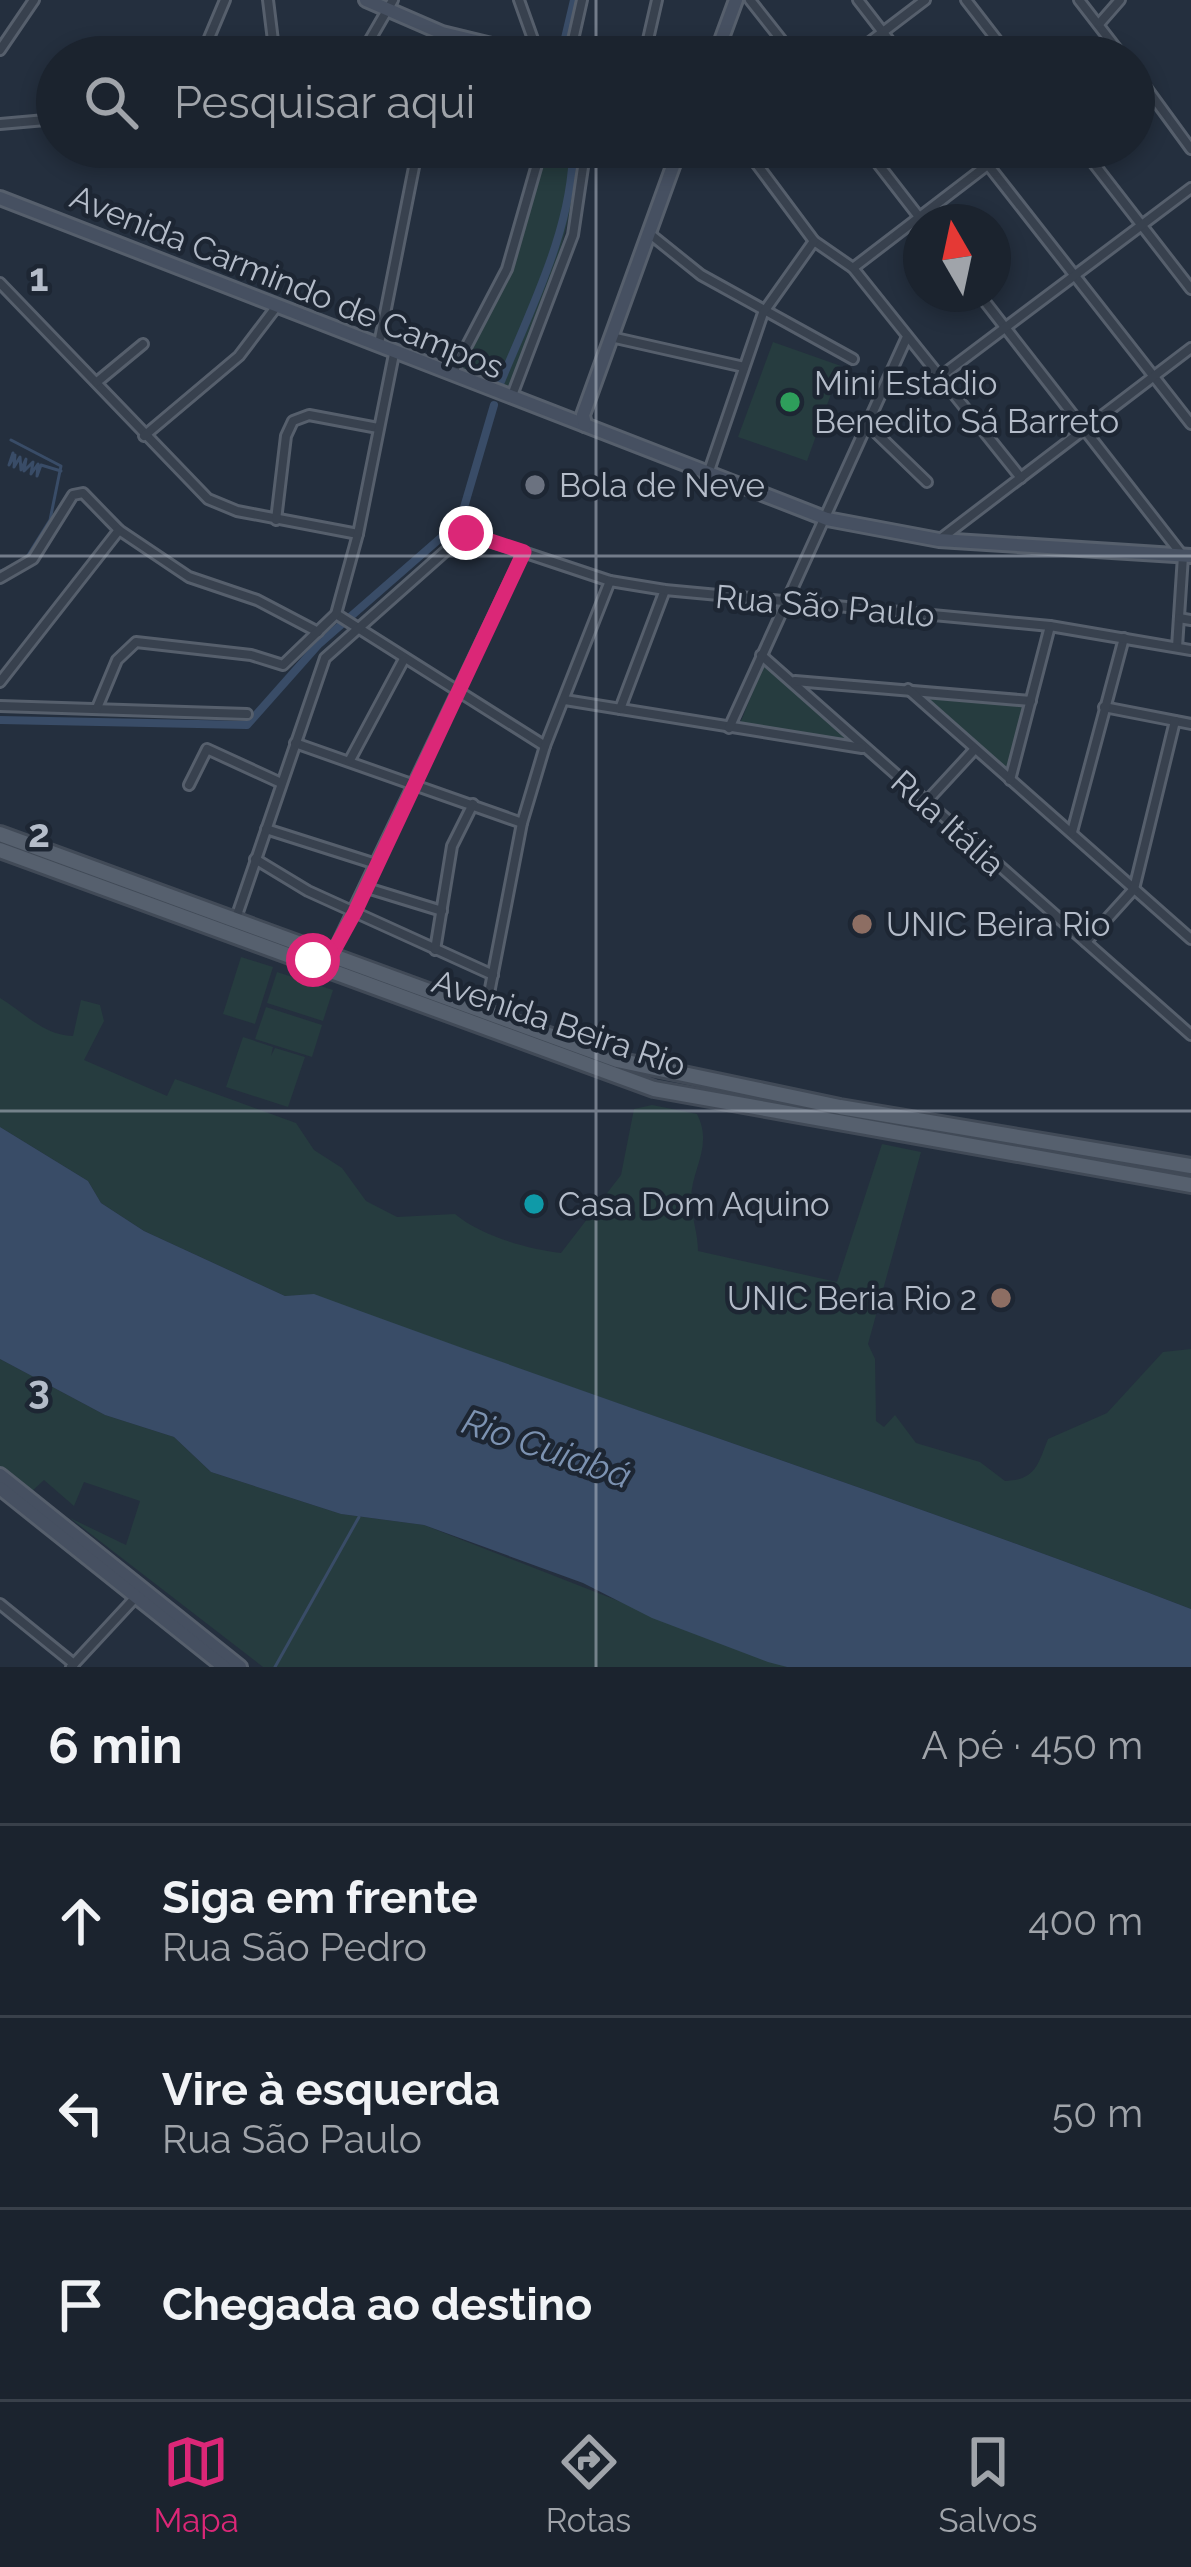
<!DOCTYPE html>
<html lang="pt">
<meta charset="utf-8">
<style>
:root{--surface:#1b232e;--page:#282f3a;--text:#f1f3f6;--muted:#a0a4aa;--line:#39404a;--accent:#db2777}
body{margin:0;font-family:Raleway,sans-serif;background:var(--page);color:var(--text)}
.compass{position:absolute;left:903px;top:204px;width:108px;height:108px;border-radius:50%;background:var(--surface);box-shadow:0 6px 18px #0003;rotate:351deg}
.stop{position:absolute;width:36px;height:36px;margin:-27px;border:9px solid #db2777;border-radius:50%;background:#fff}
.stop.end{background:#db2777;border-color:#fff;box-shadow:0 3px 12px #0008}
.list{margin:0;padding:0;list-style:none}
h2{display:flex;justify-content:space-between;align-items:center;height:156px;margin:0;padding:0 48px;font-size:51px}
h2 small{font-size:39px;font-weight:400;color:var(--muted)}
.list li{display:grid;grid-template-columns:78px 1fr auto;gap:36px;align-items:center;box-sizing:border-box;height:192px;padding:0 48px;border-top:3px solid var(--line)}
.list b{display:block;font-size:45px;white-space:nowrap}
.list p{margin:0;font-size:39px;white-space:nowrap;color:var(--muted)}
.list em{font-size:39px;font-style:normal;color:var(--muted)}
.icon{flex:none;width:66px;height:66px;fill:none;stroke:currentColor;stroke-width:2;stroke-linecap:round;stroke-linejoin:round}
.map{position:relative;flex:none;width:1191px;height:1667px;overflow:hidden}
.search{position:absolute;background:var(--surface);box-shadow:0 6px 18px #0003;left:36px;right:36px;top:36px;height:132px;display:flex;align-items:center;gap:30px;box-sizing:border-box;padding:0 42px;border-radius:66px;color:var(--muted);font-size:45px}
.sheet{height:732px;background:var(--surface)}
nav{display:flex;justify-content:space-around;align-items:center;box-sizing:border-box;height:168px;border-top:3px solid var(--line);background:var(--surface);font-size:33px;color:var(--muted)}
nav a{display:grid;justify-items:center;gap:6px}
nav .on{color:var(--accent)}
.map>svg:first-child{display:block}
.green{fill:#263c3f}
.water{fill:#394c67}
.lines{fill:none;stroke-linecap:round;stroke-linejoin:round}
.stream{stroke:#394c67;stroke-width:3}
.canal{stroke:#394c67;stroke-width:8}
.street-casing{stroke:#565f6c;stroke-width:14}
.secondary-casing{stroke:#565f6c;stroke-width:18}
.primary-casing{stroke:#414a57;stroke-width:20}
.street{stroke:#38414e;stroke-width:8}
.secondary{stroke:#465061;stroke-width:12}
.primary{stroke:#56606e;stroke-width:14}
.route{stroke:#db2777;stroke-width:15}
.grid{fill:none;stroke:#b4bcc9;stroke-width:3;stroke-opacity:0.55}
.leisure-dot{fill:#2e9e5b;stroke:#1d2633;stroke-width:4.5}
.worship-dot{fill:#6b7280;stroke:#1d2633;stroke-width:4.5}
.education-dot{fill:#8d6e63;stroke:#1d2633;stroke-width:4.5}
.culture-dot{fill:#0f9aa8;stroke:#1d2633;stroke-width:4.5}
.labels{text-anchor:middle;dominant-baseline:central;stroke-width:9;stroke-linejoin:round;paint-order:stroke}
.street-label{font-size:33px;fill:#b4bcc9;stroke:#1d2633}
.poi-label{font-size:33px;fill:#b4bcc9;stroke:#1d2633;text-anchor:start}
.water-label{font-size:36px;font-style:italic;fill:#7c92b1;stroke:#1d2633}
.grid-label{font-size:39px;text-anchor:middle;font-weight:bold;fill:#b4bcc9;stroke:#1d2633;stroke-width:9;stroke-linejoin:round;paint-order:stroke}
</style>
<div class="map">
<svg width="1191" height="1667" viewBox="0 0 1191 1667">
<rect width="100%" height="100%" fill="#242f3e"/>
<g class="green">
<path d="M545,147H580C571,240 541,310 506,395L459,373L505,285Z"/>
<path d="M773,342L841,366L807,461L738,437Z"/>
<path d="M764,664L768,666L852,744L739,726Z"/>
<path d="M925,696L1023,703L1011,769L1002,768Z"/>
<path d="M241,957L273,967L255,1024L223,1014Z"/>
<path d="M277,972L333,990L323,1021L267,1003Z"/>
<path d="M0,998C23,1012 45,1036 73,1036L81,1000L100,1005L104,1021L84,1060L167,1096L175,1079L296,1123L314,1150L342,1168L366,1201L397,1217L455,1214C481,1236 528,1249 561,1253L621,1175L634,1109L652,1105L697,1114C714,1147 690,1170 691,1202C692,1218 698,1234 698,1251L837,1282L882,1144L921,1152L868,1344L875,1359L876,1421L884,1427L895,1415L916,1443L980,1462L1005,1481C1036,1480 1038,1464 1048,1439L1107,1413L1163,1352L1191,1349V1609C901,1498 606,1402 314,1295L285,1296L144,1231L101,1203L88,1181L0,1127Z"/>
<path d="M266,1007L322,1025L312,1057L255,1039Z"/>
<path d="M243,1037L273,1047L271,1056L275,1048L305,1057L288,1107L226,1087Z"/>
<path d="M0,1359L105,1415L174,1437L211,1472L341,1514L424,1525L787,1667H263L70,1518L126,1545L140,1501L84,1482L74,1506L44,1480L30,1493L0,1469Z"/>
</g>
<path class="water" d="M0,1127L88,1181L101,1203L144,1231L285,1296L314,1294C606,1402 901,1498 1191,1609V1667H787L768,1662L652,1618L583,1583L424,1525L341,1514L211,1472L174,1437L105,1415L0,1359Z"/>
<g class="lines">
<g class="stream">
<path d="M11,440L61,466L50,520L25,560"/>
<path d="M13,453L9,465L15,455L14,467L20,457L21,470L26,459L24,471L33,462L31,474L38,464L37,476L41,465L61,471"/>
<path d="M0,571L12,567"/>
<path d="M275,1667L359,1517"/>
</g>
<g class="canal">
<path d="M562,51L574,0"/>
<path d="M500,384C530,310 573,228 573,147"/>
<path d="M0,720L247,725L318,645L460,521L494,405"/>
</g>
<defs>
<g id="street">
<path d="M268,0L275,57"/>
<path d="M519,0L539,56"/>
<path d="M750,0L795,57"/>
<path d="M858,0L902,57"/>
<path d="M966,0L1010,57"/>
<path d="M1079,0L1123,57"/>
<path d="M1099,24L1120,0"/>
<path d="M0,50L34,0"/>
<path d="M201,57L225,0"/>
<path d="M360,57L393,0"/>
<path d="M437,57L442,33"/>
<path d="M576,57L573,40L582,0"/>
<path d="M644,57L657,0"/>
<path d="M850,57L925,0"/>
<path d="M1134,71L1191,149"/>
<path d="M0,124L57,119"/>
<path d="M744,147L814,241L853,268L1021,478"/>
<path d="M865,147L923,222"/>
<path d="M974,147L1191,424"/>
<path d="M1081,147L1191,289"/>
<path d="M650,234L701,275L853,359"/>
<path d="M853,268L1011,147"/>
<path d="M0,283L208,499L237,511L358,534"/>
<path d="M979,294L1183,556L1177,647"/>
<path d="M611,337L744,367"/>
<path d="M379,344L418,147"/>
<path d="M452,374L507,269L542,147"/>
<path d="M941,376L1191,188"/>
<path d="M97,382L143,344"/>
<path d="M511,398L573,235L586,147"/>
<path d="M866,423L927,482"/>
<path d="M144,436L239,356L277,306"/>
<path d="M709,471L763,313L814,241"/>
<path d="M276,520L286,436L293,421L309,415L378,428"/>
<path d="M939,540L1191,348"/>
<path d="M0,578L33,559L73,495L83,493L119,530L189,577L257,600L318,632"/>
<path d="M336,614L545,746"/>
<path d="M1179,618L1191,620"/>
<path d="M761,655L1191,1035"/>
<path d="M795,681L1031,701"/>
<path d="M0,682L119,530"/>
<path d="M908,689L1191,939"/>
<path d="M565,700L862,748"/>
<path d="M0,706L247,714"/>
<path d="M1104,707L1191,724"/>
<path d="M97,708L117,660L136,642L251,655L283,665L336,614L358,534L394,354"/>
<path d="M620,709L665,590"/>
<path d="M729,728L906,339"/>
<path d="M295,743L522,823"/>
<path d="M350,760L403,661"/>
<path d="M1010,780L1050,626"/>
<path d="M189,785L207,749L281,783"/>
<path d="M926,802L975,749"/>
<path d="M266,829L376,864"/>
<path d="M1072,832L1124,638"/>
<path d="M255,859L308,891L493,975"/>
<path d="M367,888L442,911"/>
<path d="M236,918L325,658L466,533L610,581L665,590L1050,626L1191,650"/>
<path d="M1086,942L1134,889L1175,721"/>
<path d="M435,950L452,846L473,804"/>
<path d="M333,952L524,552"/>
<path d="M486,1009L522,823L545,746L610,581"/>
<path d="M0,1604L74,1664"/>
<path d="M71,1667L135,1598"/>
</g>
<g id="secondary">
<path d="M366,0L442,33L541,57"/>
<path d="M715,57L736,0"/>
<path d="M0,198L827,519L939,540L1191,556"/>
<path d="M585,425L583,415L680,147"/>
<path d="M0,1475L240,1667"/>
<path d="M0,1488L224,1667"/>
</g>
<g id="primary">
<path d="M0,834L617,1060L840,1107L1191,1166"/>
<path d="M0,850L654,1089L1191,1185"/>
</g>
</defs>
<use href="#street" class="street-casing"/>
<use href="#secondary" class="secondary-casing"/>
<use href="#primary" class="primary-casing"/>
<use href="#street" class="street"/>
<use href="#secondary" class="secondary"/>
<use href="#primary" class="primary"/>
</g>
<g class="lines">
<path class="route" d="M313,960L333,952L355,912L524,552L466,533"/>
</g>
<path class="grid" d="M596,0V57M596,147V1667M0,556H1191M0,1111H1191"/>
<circle class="leisure-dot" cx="790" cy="402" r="12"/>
<circle class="worship-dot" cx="535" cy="485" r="12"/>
<g class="education-dot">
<circle cx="862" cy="924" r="12"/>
<circle cx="1001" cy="1298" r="12"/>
</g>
<circle class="culture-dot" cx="534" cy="1204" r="12"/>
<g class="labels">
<g class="street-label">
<text transform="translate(287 282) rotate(22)">Avenida Carmindo de Campos</text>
<text transform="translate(825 606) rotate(5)">Rua São Paulo</text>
<text transform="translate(948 823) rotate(42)">Rua Itália</text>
<text transform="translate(559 1023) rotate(19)">Avenida Beira Rio</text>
</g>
<g class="poi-label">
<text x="814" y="383">Mini Estádio<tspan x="814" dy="38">Benedito Sá Barreto</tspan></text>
<text x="559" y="485">Bola de Neve</text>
<text x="886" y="924">UNIC Beira Rio</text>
<text x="558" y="1204">Casa Dom Aquino</text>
<text x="977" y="1298" text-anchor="end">UNIC Beria Rio 2</text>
</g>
<g class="water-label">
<text transform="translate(547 1448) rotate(19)">Rio Cuiabá</text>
</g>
</g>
<g class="grid-label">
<text x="39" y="291">1</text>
<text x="39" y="847">2</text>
<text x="39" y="1403">3</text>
</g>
</svg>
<svg class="compass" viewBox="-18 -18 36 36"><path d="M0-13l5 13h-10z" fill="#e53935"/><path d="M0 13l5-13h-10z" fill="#a0a4aa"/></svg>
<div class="stop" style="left:313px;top:960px"></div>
<div class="stop end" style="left:466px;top:533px"></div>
<div class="search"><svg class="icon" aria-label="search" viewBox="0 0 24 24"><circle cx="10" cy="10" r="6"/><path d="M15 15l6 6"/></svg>Pesquisar aqui</div>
</div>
<section class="sheet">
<h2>6 min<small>A pé · 450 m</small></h2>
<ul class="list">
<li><svg class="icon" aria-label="ahead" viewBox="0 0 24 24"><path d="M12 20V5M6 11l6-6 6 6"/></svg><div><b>Siga em frente</b><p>Rua São Pedro</p></div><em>400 m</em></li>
<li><svg class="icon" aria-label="left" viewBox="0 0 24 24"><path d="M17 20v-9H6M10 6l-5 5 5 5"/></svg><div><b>Vire à esquerda</b><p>Rua São Paulo</p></div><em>50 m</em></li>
<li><svg class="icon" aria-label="arrive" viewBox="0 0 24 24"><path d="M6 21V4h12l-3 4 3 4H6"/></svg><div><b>Chegada ao destino</b></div></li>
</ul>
</section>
<nav>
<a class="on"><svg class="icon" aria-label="map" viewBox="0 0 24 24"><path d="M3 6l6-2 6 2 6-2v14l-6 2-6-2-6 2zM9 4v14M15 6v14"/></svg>Mapa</a>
<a><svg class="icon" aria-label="directions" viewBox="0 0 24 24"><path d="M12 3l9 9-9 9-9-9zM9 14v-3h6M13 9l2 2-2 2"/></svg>Rotas</a>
<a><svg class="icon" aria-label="saved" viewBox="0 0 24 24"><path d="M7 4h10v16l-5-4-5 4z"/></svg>Salvos</a>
</nav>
